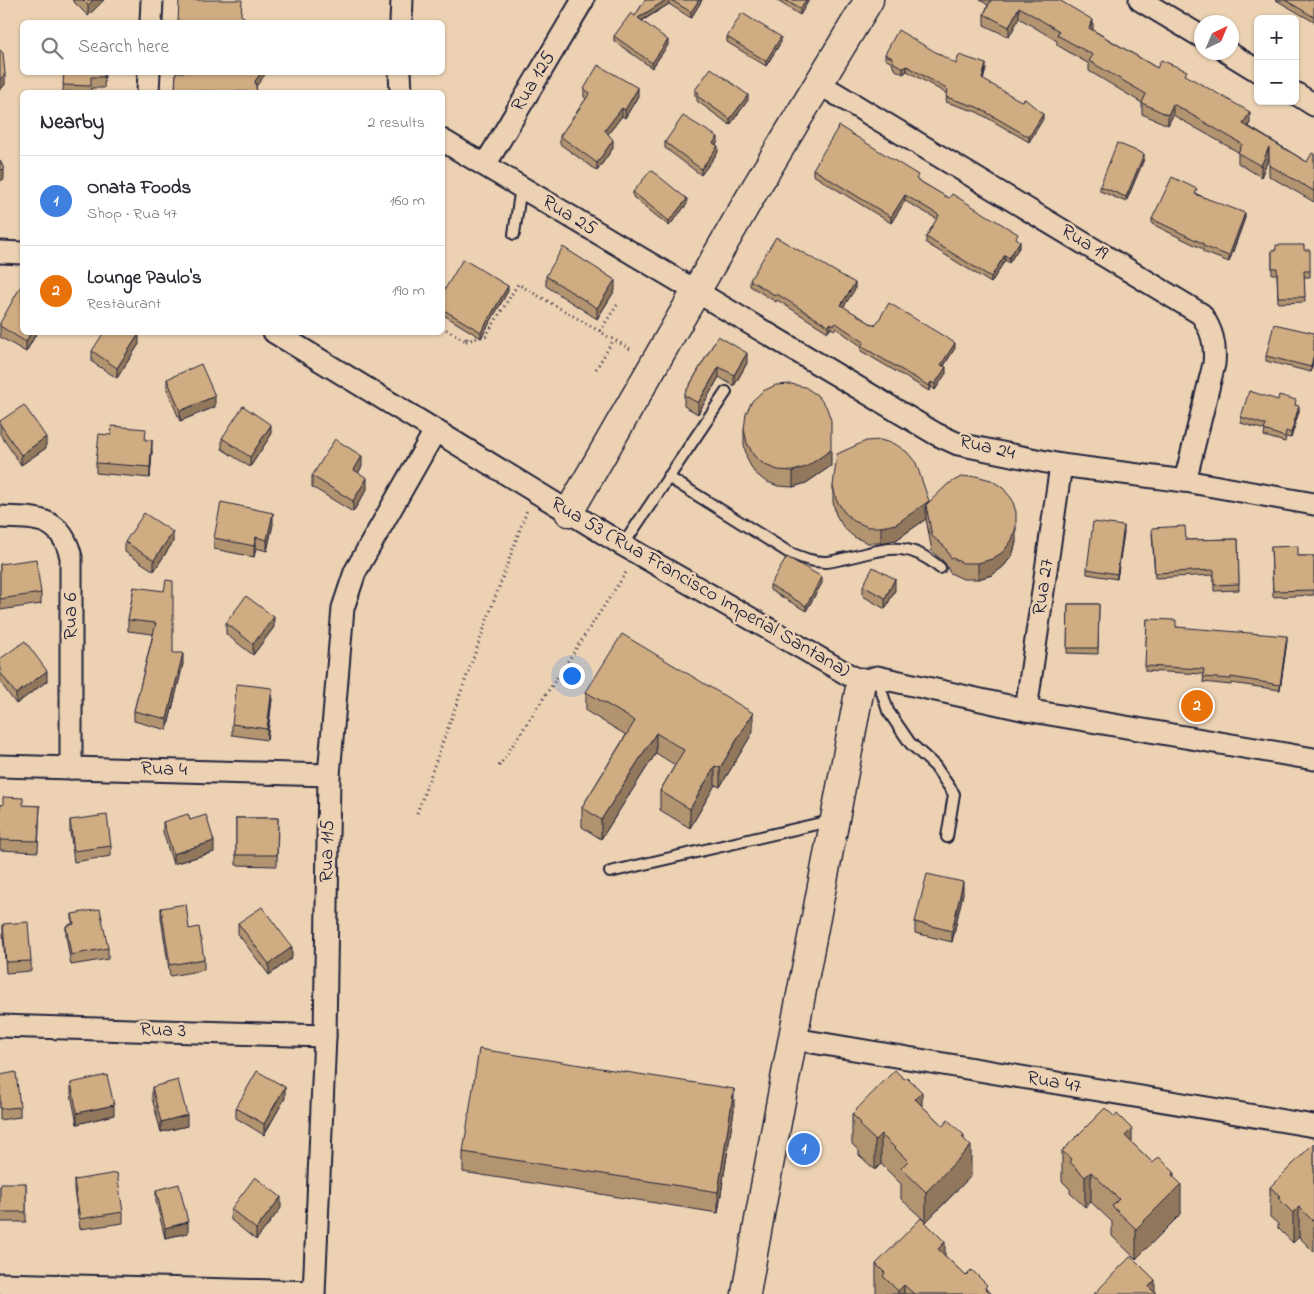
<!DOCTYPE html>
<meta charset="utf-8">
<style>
:root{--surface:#fff;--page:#f7f7f7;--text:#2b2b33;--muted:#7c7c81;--line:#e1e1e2;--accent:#1f6fb2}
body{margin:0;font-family:"Indie Flower",sans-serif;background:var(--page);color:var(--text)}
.controls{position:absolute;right:15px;top:15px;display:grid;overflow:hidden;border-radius:8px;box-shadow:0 1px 4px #0004}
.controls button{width:45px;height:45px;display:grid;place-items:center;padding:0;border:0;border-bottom:1px solid var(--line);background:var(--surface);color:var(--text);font:25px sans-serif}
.compass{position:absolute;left:1194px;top:15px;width:45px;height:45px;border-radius:50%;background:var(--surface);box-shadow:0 1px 4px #0004;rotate:44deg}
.you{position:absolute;left:571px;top:675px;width:18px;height:18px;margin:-12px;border:4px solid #fff;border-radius:50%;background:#1a73e8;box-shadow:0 0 0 8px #1a73e833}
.badge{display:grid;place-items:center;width:32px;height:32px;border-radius:50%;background:var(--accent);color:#fff;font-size:16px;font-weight:700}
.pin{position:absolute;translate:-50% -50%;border:2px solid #fff;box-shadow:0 1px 5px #0006}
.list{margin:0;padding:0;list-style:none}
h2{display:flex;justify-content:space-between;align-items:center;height:65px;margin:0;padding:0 20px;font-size:21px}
h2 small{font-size:16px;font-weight:400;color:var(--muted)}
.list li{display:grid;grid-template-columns:32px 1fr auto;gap:15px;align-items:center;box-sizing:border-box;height:90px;padding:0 20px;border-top:1px solid var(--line)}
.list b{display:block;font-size:19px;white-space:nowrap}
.list p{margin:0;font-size:16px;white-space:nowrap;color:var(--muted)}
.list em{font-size:16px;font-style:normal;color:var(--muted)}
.icon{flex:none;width:28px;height:28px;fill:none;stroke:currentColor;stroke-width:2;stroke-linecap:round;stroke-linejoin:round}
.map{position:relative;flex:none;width:1314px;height:1294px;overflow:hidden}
.search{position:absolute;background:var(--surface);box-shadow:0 1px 4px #0004;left:20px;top:20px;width:425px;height:55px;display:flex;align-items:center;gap:12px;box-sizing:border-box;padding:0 18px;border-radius:8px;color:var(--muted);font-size:19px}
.panel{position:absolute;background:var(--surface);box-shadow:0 1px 4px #0004;left:20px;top:90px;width:425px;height:245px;border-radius:8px}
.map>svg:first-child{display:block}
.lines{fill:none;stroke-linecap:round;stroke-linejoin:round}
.lane-casing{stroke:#22223b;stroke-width:14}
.street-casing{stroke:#22223b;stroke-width:25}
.secondary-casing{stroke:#22223b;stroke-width:31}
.path{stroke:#22223b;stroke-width:3;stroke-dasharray:1 4;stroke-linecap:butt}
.lane{stroke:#ecd2b3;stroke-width:10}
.street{stroke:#ecd2b3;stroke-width:21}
.secondary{stroke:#ecd2b3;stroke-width:28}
.wall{fill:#b29470;stroke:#22223b}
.shaded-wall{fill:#91785b;stroke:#22223b}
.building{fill:#cfac82;stroke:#22223b}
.labels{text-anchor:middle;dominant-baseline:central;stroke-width:5;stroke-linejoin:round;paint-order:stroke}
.street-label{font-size:20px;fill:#22223b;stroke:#ecd2b3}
</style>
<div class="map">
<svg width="1314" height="1294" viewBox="0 0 1314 1294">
<rect width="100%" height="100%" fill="#ecd2b3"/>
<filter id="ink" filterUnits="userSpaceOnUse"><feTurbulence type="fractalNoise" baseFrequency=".02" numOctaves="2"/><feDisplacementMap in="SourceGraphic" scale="10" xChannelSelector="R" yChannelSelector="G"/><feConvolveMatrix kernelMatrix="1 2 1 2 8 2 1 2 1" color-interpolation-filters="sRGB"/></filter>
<g filter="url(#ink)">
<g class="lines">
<defs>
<g id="lane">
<path d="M514,234L521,187"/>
<path d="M668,477L788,552C800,557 811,562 825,562C832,562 840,559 847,558C886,549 907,539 940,568"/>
<path d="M623,545L726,392"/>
<path d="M877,677L888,711L910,743L935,766L954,794L947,837"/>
<path d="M610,872L834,820"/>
</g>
<g id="street">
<path d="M1140,0L1202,37"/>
<path d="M151,22L152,0"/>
<path d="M401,22L402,0"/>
<path d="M1227,52L1258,71"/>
<path d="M400,72L401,92"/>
<path d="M818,83L1201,314C1212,330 1216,344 1214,364L1185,481"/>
<path d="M148,92L149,72"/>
<path d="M1295,93L1314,105"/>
<path d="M442,140L936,434L958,444L1061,465L1185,481L1314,504"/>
<path d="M485,165L583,0"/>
<path d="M0,252L22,253"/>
<path d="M274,332L623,545L861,682L877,677L1026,710L1314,759"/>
<path d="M0,517C36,518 61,516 71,557V768"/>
<path d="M1026,710L1061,465"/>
<path d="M0,766L329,775"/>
<path d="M0,1026L325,1036"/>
<path d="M794,1039L1314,1126"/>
<path d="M0,1284L314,1292"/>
<path d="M314,1294L325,1036L329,775L343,608L355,572L435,431"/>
</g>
<g id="secondary">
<path d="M569,512L755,189L869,0"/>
<path d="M746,1294C781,1089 823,886 861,682"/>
</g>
</defs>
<use href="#lane" class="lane-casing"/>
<use href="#street" class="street-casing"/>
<use href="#secondary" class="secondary-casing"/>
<g class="path">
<path d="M442,327L466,341L468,336"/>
<path d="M600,331L617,305"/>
<path d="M466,341L486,336L518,284L630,349"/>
<path d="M596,369L614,339"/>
<path d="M499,766L627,571"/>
<path d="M417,813L527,510"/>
</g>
<use href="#lane" class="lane"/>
<use href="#street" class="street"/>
<use href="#secondary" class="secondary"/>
</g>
<g class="wall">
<path d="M72,0H104L88,16Z"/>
<path d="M645,0H702L691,18L669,4L642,21L668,45L652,68L614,41V36L635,16Z"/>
<path d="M776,0H809L800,15Z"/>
<path d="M980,0H1059L1093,30L1157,68L1187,76L1250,123L1248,126L1307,162L1314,154V202L1269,176V157L1261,177L1238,163V152L1173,115L1168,125L1142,114V103L1089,71V64L1057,45V41L1019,18L1009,37L984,25V14L988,5Z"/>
<path d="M1276,0H1314V22Z"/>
<path d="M727,37L781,42L766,66L727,42Z"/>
<path d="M885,54L956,64L986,69L983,80L1043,119L1029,142L977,112L946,102L947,94L907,71L903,74L894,69L892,63L885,59Z"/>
<path d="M64,72H105L104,88H91V92H63Z"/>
<path d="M176,72L256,86L257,92H175Z"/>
<path d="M584,89L638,96L625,118L622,116L608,134L613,148L597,171L560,144V136L586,99L584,97Z"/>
<path d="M695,90L748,100L730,125L697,101V98L695,96Z"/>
<path d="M665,142H718L716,145L718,152L701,175L665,148Z"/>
<path d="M1144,159L1126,202L1100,191V186Z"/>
<path d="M813,169L918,180L1018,240L1020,246L1009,263L1005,260L991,283L926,243V237L937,219L905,201L891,223L813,175Z"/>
<path d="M633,192L687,204L669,226L633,197Z"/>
<path d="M1197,194L1245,218L1229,262L1203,252V249L1152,224V219Z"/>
<path d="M1272,250H1304L1310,271V277H1304L1305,302L1278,303L1277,274H1272Z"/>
<path d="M546,276L615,290L597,319L546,286Z"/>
<path d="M750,280L855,289L843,307L870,323L955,348L944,366L946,373L935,390L931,387L929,391L861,351V346L836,328L834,330L831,328L828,332L777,300L776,302L750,286Z"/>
<path d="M508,291L481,338L442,314V294Z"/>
<path d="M0,323L37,332L26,352L0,337Z"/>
<path d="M1314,333V358L1311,372L1266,361V356Z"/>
<path d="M718,336L747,363L734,386L719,377L698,414L684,406V395Z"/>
<path d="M139,344L117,378L92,362V351Z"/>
<path d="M167,379L215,407L180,421L167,389Z"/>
<path d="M1296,405L1299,411L1291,438L1286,437L1285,442L1264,436L1265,430L1241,423V417Z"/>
<path d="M0,421L46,448L21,465L0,434Z"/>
<path d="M744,429L831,466L806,483L793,487L778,486L765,481L754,472L747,459L744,445Z"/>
<path d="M271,435L250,467L222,449V438Z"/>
<path d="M146,440L152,451L150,478L96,473V463Z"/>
<path d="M362,466L358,473L367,489L353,512L312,487V476Z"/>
<path d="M833,486L929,502L1016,542L1012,556L1003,567L992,575L978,579H963L950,573L945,563L932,551L926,519L896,540L881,543H868L854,537L844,528L836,515L833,502Z"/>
<path d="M273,524L267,551L256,548L254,557L214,549V538Z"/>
<path d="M1124,532L1117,579L1087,574V569Z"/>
<path d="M1152,533L1186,540L1238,539L1239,590L1214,591V575L1155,578Z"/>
<path d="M125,542H173L154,571L125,552Z"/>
<path d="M1271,547L1298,556H1314V595L1273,597Z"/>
<path d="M0,564L41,593V604L0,610Z"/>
<path d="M822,583L806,611L770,590V585Z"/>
<path d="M863,586L895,590L885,609L863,596Z"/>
<path d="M134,587L173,653L183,664L167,730L134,721V711L153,634L128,631V620Z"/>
<path d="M1068,604H1099L1098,654L1067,653Z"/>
<path d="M1147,619L1176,627L1287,641L1280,690L1231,683V685L1203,682L1204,674L1145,671Z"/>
<path d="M226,623L274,627L253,655L226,634Z"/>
<path d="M0,659L47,681L16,704L0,682Z"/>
<path d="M586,692L753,732L720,787L715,785L690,828L660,810V791L675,765L656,753L601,839L582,827V807L626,735L586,711Z"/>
<path d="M272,699L267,740L232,735V724Z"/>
<path d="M0,805L40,806L38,852L0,850Z"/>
<path d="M236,818H278L277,866L236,865Z"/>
<path d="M70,820L111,846V856L74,862L70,831Z"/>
<path d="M190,820L214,852L173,864L163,832V822Z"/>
<path d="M963,893L952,942L915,933V922Z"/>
<path d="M161,908L189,929L204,959V970L170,976L161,918Z"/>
<path d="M72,914L108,948V959L71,965L66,936V926L72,924Z"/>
<path d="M238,923L292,958L269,975L238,934Z"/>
<path d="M3,924L31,961V971L6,973L3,935Z"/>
<path d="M0,1075L20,1107V1117L0,1120Z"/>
<path d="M71,1083L114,1115L77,1124L71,1094Z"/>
<path d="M152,1087L187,1126L161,1132L152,1098Z"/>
<path d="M285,1098L264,1135L236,1118V1108Z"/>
<path d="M922,1106L943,1126L964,1139L971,1176L926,1222L901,1199V1184L881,1164L875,1170L859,1155V1151L852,1144V1114Z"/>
<path d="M734,1110L718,1213L463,1172V1152Z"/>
<path d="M1132,1143L1153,1163L1174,1177L1181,1214L1136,1259L1112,1236V1222L1091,1202L1085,1207L1070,1193V1189L1062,1181V1151Z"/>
<path d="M1314,1144V1252L1299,1237L1293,1243L1278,1228V1224L1270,1217V1187Z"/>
<path d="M74,1180L123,1212V1223L80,1229L74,1190Z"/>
<path d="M26,1183V1222H0V1186Z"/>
<path d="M156,1190L188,1233L165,1238L156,1201Z"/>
<path d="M281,1208L256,1240L231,1220V1209Z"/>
<path d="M945,1256L966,1276L987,1290L992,1294H876V1264Z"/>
</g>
<g class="shaded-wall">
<path d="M93,0H104L88,16V5Z"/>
<path d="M666,0H669V4L638,23V18Z"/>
<path d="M699,0H702L691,18V12Z"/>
<path d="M806,0H809L800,15V9Z"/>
<path d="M1019,7V18L1009,37V27Z"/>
<path d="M1093,20V31L1089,28Z"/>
<path d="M781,37V42L766,66V61Z"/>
<path d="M668,40V45L652,68V63Z"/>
<path d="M986,64V69L982,84V79Z"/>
<path d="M907,66V71L903,74V68Z"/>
<path d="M262,72H267L255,88V81Z"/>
<path d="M5,74V85L0,90V79Z"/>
<path d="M638,88V96L625,118V110Z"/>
<path d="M748,95V100L730,125V119Z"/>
<path d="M1173,104V115L1168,125V115Z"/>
<path d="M622,108V116L605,138V130Z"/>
<path d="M1250,112V123L1243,134V124Z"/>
<path d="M1043,114V119L1029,142V137Z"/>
<path d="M718,137V142L713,148V143Z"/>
<path d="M613,140V148L597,171V163Z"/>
<path d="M718,146V152L701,175V169Z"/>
<path d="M1269,147V157L1261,177V166Z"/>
<path d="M1144,154V159L1126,202V197Z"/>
<path d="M4,169V179L0,181V170Z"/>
<path d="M905,195V201L891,223V217Z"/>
<path d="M687,199V204L669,226V221Z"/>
<path d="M1245,213V218L1229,262V256Z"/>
<path d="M1020,241V246L1009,263V258Z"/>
<path d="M1005,255V260L991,283V277Z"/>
<path d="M615,280V290L597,319V308Z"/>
<path d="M855,283V289L841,311V305Z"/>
<path d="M508,286V291L481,338V332Z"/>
<path d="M831,323V328L828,332V326Z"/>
<path d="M31,332H37L26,352V342Z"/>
<path d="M139,334V344L117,378V368Z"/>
<path d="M955,343V348L941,370V365Z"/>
<path d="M747,353V363L734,386V375Z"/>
<path d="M1314,353V358L1311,372V367Z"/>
<path d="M719,367V377L698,414V403Z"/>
<path d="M946,367V373L935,390V384Z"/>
<path d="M931,382V387L929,391V386Z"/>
<path d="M215,396V407L180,421V411Z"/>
<path d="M1299,406V411L1291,438V433Z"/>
<path d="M271,425V435L250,467V457Z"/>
<path d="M46,437V448L21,465V455Z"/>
<path d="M152,440V451L150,478V467Z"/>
<path d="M831,450V466L806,483L793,487V471Z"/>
<path d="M362,456V466L354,481V470Z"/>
<path d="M367,478V489L353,512V501Z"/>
<path d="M929,501L926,505V519L896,540L881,543V527Z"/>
<path d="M273,513V524L267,551V540Z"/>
<path d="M1124,526V532L1117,579V574Z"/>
<path d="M1016,527V542L1012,556L1003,567L992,575L978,579V563Z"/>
<path d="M173,532V542L154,571V560Z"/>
<path d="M256,537V548L254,557V546Z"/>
<path d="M822,577V583L806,611V606Z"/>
<path d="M895,579V590L885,609V598Z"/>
<path d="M274,617V627L253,655V644Z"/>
<path d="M1287,636V641L1280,690V685Z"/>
<path d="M183,653V664L167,730V719Z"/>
<path d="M47,671V681L16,704V694Z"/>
<path d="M272,688V699L267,740V729Z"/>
<path d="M753,713V732L720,787V768Z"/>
<path d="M656,733V753L601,839V820Z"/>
<path d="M715,766V785L690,828V809Z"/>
<path d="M214,841V852L173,864V854Z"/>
<path d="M963,882V893L952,942V931Z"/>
<path d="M292,947V958L269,975V964Z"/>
<path d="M285,1087V1098L264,1135V1124Z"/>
<path d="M734,1089V1110L718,1213V1192Z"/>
<path d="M922,1092V1122L915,1099Z"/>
<path d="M114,1105V1115L77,1124V1113Z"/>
<path d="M187,1115V1126L161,1132V1122Z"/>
<path d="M1132,1129V1159L1125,1136Z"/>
<path d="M881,1134V1164L875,1170V1140Z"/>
<path d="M964,1135V1153L971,1146V1176L926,1222V1192Z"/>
<path d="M1091,1172V1202L1085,1207V1177Z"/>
<path d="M1174,1172V1191L1181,1184V1214L1136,1259V1229Z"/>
<path d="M281,1197V1208L256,1240V1229Z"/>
<path d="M1299,1207V1237L1293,1243V1213Z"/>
<path d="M188,1222V1233L165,1238V1228Z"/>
<path d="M945,1242V1272L938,1249Z"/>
<path d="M1155,1280V1294L1149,1287Z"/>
<path d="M904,1285V1294H898V1291Z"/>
</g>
<g class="building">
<path d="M83,0H93L88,5Z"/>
<path d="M179,0H242L241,15L250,22H178Z"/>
<path d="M645,0H666L638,18L668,40L652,63L614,36L631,13L635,16Z"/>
<path d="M671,0H699L691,12Z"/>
<path d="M785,0H806L800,9Z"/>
<path d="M991,0H1059L1093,20L1089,28L1157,68L1161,60L1187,71L1185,75L1250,112L1243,124L1307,162L1312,153L1314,154V191L1269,165V147L1261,166L1238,153L1242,144L1173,104L1168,115L1142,103L1146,94L1089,61L1093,55L1057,35L1059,31L1019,7L1009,27L984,14Z"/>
<path d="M1285,0H1314V17Z"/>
<path d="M742,13L781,37L766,61L727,37Z"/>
<path d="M898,30L956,64L959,55L986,64L982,79L1021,101L1025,99L1043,114L1029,137L977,107L946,97L948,90L907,66L903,68L894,63L892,58L885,54Z"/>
<path d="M0,50L3,53L5,74L0,79Z"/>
<path d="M598,65L638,88L625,110L622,108L605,130L613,140L597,163L560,136L590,93L584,89Z"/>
<path d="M711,68L748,95L730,119L697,96L699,93L695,90Z"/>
<path d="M64,72H104V77H91V86L63,85Z"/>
<path d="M176,72H262L255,81L257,92L175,91Z"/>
<path d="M683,116L718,137L713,143L718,146L701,169L665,142Z"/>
<path d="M839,126L918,175L916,179L945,196L949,198L952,194L1018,234L1016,238L1020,241L1009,258L1005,255L991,277L926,237L939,215L905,195L891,217L813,169Z"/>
<path d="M1117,143L1144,154L1126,197L1100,186Z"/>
<path d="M0,160L4,169L0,170Z"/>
<path d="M651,170L687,199L669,221L633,192Z"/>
<path d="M1172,177L1197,189L1195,194L1245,213L1229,256L1203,246L1204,244L1152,219Z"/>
<path d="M776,237L855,283L841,305L870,323L875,326L889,303L955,343L941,365L946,367L935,384L931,382L929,386L861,346L864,342L836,323L834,325L831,323L828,326L777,294L776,296L750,280Z"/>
<path d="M1276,245H1304V250H1310V271H1304L1305,297H1278L1277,268H1272V250H1276Z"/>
<path d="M563,247L615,280L597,308L546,276Z"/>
<path d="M463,259L508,286L481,332L442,309V294Z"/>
<path d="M22,284V332H31L26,342L0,326V323Z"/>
<path d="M1274,324L1314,333V353L1311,367L1266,356Z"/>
<path d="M104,332H138L139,334L117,368L92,351Z"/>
<path d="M718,336L747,353L734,375L719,367L698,403L684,395Z"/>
<path d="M201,364L215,396L180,411L167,379Z"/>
<path d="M791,384L805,387L817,395L826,406L831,420V450L806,467L793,471L778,470L765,465L754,456L747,443L744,429L746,414L752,401L763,391L776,385Z"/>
<path d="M1249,391L1278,400L1279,395L1296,400L1295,405L1299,406L1291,433L1286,431L1285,437L1264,430L1266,425L1241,417Z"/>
<path d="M24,405L46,437L21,455L0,424V421Z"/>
<path d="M243,406L271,425L250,457L222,438Z"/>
<path d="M112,426L146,429L145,440H152L150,467L96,463L99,434L111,435Z"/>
<path d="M335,439L362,456L354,470L367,478L353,501L312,476Z"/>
<path d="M880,440L895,444L907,452L916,463L929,501L896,524L881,527H868L854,521L844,512L836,499L833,486L837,454L866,441Z"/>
<path d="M976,476L991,480L1003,488L1012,499L1016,512V527L1012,540L1003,552L992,559L978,563H963L950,557L945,547L932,536L926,505L948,484L961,477Z"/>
<path d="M221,502L273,513L267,540L256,537L254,546L214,538Z"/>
<path d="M144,513L173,532L154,560L125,542Z"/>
<path d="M1093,522L1124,526L1117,574L1087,569Z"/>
<path d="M1185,526L1186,540L1238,539L1239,584L1214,585V570L1155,573L1152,528Z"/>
<path d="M1298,546V556H1314V590L1273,591L1271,547Z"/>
<path d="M787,557L822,577L806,606L770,585Z"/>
<path d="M36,559L41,593L0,599V564Z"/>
<path d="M873,567L895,579L885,598L863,586Z"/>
<path d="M166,580L173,581V653H183L167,719L134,711L156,623L128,620L134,587L164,591Z"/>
<path d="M246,596L274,617L253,644L226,623Z"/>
<path d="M1068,604H1099L1098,648H1067Z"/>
<path d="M1147,619L1176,620V627L1287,636L1280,685L1231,677V679L1203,677L1204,669L1145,666Z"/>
<path d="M622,634L753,713L720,768L715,766L690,809L660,791L684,750L656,733L601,820L582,807L635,721L586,692Z"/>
<path d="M25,641L47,671L16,694L0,672V659Z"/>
<path d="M237,684L272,688L267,729L232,724Z"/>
<path d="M3,797L23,798V805L40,806L38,841L0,840V805H3Z"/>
<path d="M188,814L190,820L206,815L214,841L173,854L163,822Z"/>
<path d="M107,815L111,846L74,851L70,820Z"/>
<path d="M236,818H278L277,855H236Z"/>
<path d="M927,874L963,882L952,931L915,922Z"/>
<path d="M186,904L189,929L199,927L204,959L170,965L161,908Z"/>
<path d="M262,907L292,947L269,964L238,923Z"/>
<path d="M100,909L108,948L71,955L66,926L74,924L72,914Z"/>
<path d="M28,922L31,961L6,962L3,924Z"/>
<path d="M479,1049L734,1089L718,1192L463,1152Z"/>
<path d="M895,1070L904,1079L907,1077L922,1092L915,1099L943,1126L948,1120L964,1135L962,1137L971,1146L926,1192L901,1168L908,1161L881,1134L875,1140L859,1125L861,1123L852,1114Z"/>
<path d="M257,1071L285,1087L264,1124L236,1108Z"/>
<path d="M16,1072L20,1107L0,1109V1075Z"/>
<path d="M107,1075L114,1105L77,1113L71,1083Z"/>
<path d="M178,1080L187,1115L161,1122L152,1087Z"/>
<path d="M1105,1108L1115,1117L1117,1114L1132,1129L1125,1136L1153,1163L1159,1157L1174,1172L1172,1175L1181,1184L1136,1229L1112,1206L1119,1199L1091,1172L1085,1177L1070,1162L1072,1160L1062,1151Z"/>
<path d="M1314,1143V1222L1299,1207L1293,1213L1278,1198L1280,1196L1270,1187Z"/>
<path d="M117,1173L123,1212L80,1219L74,1180Z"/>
<path d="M255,1177L281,1197L256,1229L231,1209Z"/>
<path d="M1,1183H26V1212H0V1186L2,1185Z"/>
<path d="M179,1184L188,1222L165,1228L156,1190Z"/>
<path d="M921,1218L945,1242L938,1249L966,1276L972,1270L987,1285L985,1288L992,1294H914L904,1285L898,1291L883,1276L885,1273L876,1264Z"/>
<path d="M1131,1256L1155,1280L1149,1287L1156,1294H1094Z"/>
</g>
</g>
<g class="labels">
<g class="street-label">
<text transform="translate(534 82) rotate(-59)">Rua 125</text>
<text transform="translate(569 216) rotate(31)">Rua 25</text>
<text transform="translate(1084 243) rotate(31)">Rua 19</text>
<text transform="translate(987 448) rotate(13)">Rua 24</text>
<text transform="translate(1044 587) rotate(-82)">Rua 27</text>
<text transform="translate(700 588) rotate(30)">Rua 53 (Rua Francisco Imperial Santana)</text>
<text transform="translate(71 616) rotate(-90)">Rua 6</text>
<text transform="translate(164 770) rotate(2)">Rua 4</text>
<text transform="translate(328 851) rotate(-89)">Rua 115</text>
<text transform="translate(163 1031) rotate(2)">Rua 3</text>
<text transform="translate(1054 1083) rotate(10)">Rua 47</text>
</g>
</g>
</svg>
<div class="controls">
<button>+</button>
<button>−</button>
</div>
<svg class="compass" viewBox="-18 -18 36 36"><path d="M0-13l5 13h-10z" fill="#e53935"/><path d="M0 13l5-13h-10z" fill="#7c7c81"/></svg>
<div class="you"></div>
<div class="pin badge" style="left:804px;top:1149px;background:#3f7fe0">1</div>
<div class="pin badge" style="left:1197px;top:706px;background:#e8710a">2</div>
<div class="search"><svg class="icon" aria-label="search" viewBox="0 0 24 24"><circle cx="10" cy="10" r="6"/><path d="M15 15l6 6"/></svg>Search here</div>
<section class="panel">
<h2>Nearby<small>2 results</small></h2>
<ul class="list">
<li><span class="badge" style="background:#3f7fe0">1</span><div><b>Onata Foods</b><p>Shop · Rua 47</p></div><em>160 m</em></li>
<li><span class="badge" style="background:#e8710a">2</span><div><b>Lounge Paulo's</b><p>Restaurant</p></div><em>190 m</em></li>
</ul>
</section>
</div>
